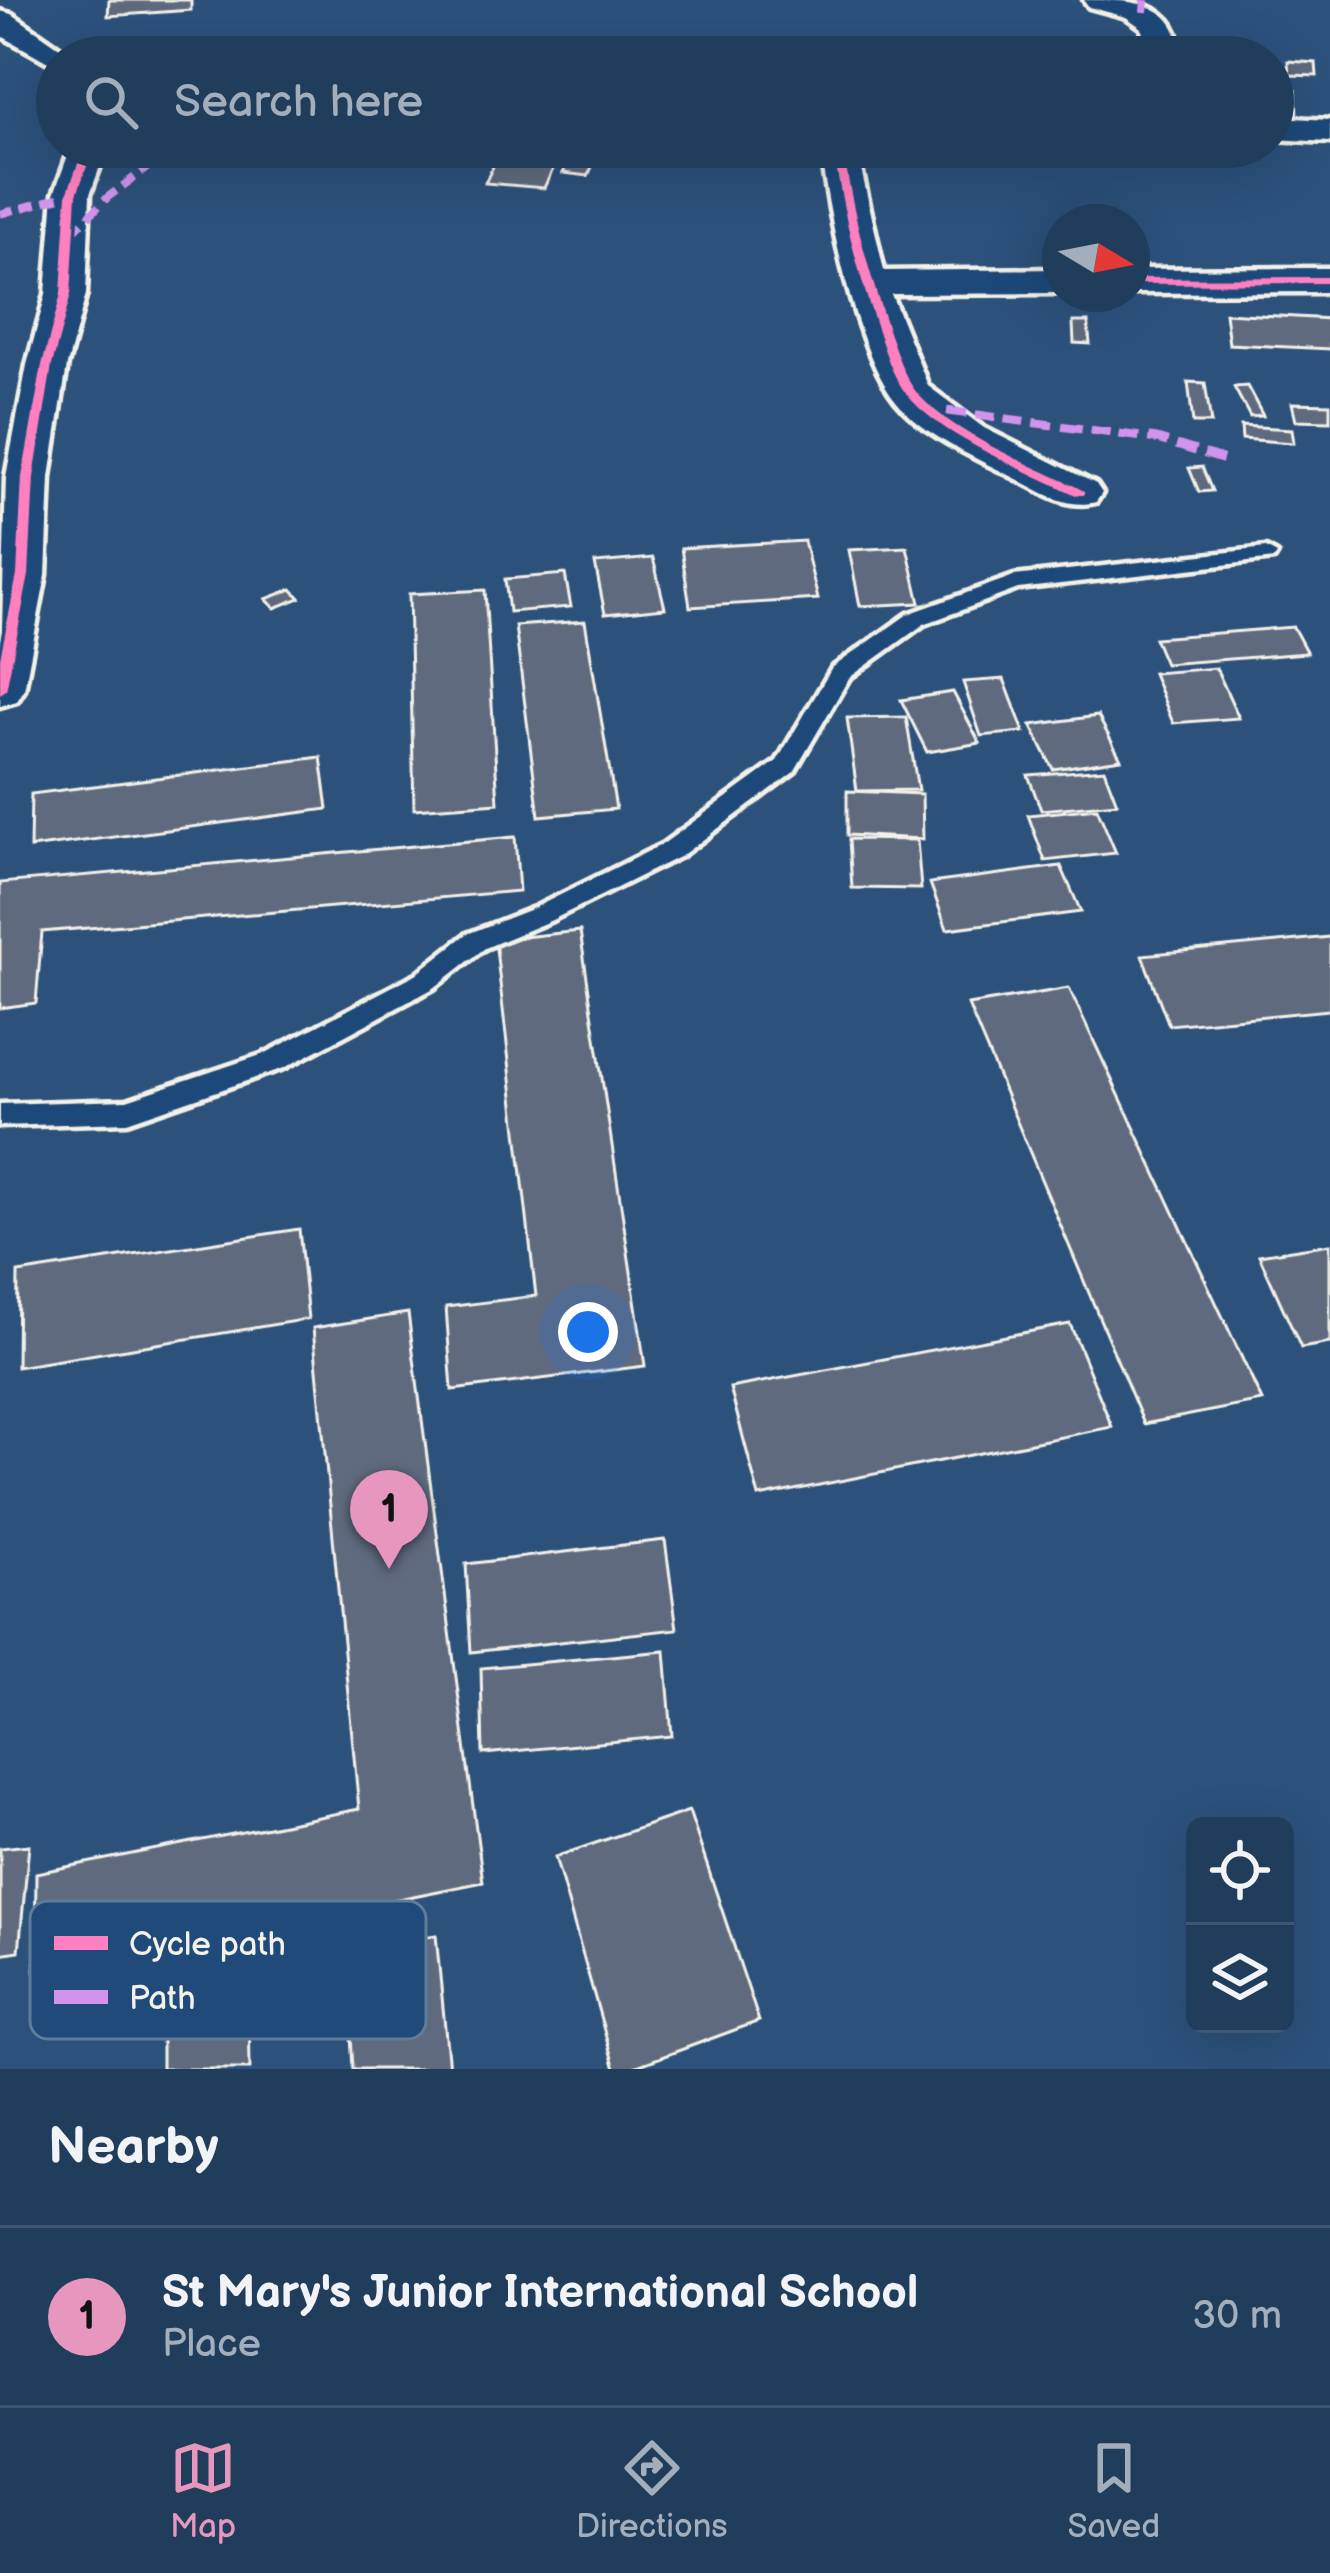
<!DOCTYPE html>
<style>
:root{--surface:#213d5c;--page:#2d4865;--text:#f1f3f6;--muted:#a2aebb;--line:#3e5672;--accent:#e797bd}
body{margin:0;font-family:"Balsamiq Sans",sans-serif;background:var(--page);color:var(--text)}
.controls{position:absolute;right:36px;bottom:36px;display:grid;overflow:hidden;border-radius:18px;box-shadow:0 12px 48px #0002}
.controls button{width:108px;height:108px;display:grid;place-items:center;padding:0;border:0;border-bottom:3px solid var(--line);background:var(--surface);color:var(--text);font:60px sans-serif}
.compass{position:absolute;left:1042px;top:204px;width:108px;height:108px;border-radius:50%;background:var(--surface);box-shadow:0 12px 48px #0002;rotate:100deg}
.you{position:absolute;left:588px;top:1332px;width:42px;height:42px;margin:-30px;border:9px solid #fff;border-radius:50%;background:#1a73e8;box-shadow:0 0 0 18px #1a73e833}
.badge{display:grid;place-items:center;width:78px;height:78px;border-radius:50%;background:var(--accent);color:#111;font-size:39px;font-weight:700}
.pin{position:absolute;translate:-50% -99px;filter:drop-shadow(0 3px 6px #0008)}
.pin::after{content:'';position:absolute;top:63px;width:42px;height:36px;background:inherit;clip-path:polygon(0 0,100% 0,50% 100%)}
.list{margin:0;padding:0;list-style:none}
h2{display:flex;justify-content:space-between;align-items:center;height:156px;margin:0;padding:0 48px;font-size:51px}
h2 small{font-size:39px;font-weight:400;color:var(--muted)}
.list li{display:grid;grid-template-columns:78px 1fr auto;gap:36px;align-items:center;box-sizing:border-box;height:180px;padding:0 48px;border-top:3px solid var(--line)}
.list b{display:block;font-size:45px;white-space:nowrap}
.list p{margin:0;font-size:39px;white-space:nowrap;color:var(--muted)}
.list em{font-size:39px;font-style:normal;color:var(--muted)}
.icon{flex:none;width:66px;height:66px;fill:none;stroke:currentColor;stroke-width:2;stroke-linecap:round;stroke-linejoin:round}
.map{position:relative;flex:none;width:1330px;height:2069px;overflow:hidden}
.search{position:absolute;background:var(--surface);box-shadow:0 12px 48px #0002;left:36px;right:36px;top:36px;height:132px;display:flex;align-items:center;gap:30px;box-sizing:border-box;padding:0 42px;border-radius:66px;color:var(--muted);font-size:45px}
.sheet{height:336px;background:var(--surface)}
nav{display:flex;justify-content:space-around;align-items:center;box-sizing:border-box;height:168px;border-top:3px solid var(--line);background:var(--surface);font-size:33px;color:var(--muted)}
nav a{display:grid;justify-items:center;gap:6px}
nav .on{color:var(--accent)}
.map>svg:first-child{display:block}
.building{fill:#5f6b7f;stroke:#f4f1e8;stroke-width:3}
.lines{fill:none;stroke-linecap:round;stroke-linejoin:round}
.lane-casing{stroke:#f4f1e8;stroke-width:9}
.street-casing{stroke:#f4f1e8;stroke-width:9}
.lane{fill:#1f4a7a;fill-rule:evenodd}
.street{fill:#1f4a7a;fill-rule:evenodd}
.quiet-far1{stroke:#d193ec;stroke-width:8;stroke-dasharray:15 8;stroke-linecap:butt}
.quiet{stroke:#d193ec;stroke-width:9;stroke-dasharray:20 9;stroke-linecap:butt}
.cycleway-casing{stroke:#1f4a7a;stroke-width:7}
.cycleway{fill:#ff80c0;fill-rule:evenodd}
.key{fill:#1f4a7a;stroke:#5f7c9b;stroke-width:3}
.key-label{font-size:33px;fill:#f4f1e8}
</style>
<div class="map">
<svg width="1330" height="2069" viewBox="0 0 1330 2069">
<rect width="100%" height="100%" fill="#2c517b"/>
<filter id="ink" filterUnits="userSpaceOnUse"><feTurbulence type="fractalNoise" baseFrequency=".00833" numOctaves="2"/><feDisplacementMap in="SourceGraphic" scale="24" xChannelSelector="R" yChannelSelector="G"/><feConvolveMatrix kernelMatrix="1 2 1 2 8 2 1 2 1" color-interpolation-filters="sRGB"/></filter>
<g filter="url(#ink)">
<g class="building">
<path d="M109,0H191V10L108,16Z"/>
<path d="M444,42L454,54L419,57L411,48Z"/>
<path d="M847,46L941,52L940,57H836L845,56Z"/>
<path d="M1288,61L1316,63L1317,76L1289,75Z"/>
<path d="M1273,88L1296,90L1297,118L1273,116Z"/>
<path d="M573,151L598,153L588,176L563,173Z"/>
<path d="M497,158L556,163L544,188L485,183Z"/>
<path d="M1225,313L1330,319V349L1229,344Z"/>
<path d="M1073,322H1088L1090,344L1074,343Z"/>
<path d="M1188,382L1205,383L1211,423H1193Z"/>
<path d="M1247,386L1263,416L1250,417L1234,387Z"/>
<path d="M1292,403L1330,404V421L1296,420Z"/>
<path d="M1241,426L1292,429L1294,443L1242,439Z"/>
<path d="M1202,467L1212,491L1199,492L1189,468Z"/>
<path d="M804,541L818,599L690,607L681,548Z"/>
<path d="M907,547L920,603L860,606L849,550Z"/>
<path d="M653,558L665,608L605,614L595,563Z"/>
<path d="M565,574L571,607L509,612L505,579Z"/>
<path d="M292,589L300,598L275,608L266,599Z"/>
<path d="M485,590L498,803L414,809L409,594Z"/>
<path d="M585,621L616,809L539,816L515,626Z"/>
<path d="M1293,627L1307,653L1165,664L1154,638Z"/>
<path d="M1216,668L1239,718L1173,723L1153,673Z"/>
<path d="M1004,679L1024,732L981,736L963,682Z"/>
<path d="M953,692L980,743L927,752L901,700Z"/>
<path d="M1098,716L1121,759L1053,769L1031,725Z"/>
<path d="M906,717L918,790L857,791L847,718Z"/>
<path d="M321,757L328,809L30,848L31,794Z"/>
<path d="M1104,769L1117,803L1041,810L1028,775Z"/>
<path d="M847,791L922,794L923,839L847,835Z"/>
<path d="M1097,808L1116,853L1045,861L1028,815Z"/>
<path d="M515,837L519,891L42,932L36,1003L0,1008V883Z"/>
<path d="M849,839L917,840L921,889L852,888Z"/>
<path d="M1061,866L1081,912L947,929L930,883Z"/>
<path d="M580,931L645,1366L452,1390L446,1307L536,1296L495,940Z"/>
<path d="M1330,937V1010L1169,1025L1142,955Z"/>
<path d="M1069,988L1262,1401L1144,1424L968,1005Z"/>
<path d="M299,1229L308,1319L17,1367L18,1273Z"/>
<path d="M1330,1244V1343L1301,1348L1259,1255Z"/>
<path d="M408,1313L483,1882L35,1972L36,1873L359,1809L313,1328Z"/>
<path d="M1070,1324L1112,1427L759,1497L730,1388Z"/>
<path d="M665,1540L677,1629L471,1652L466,1564Z"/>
<path d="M665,1651L672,1736L483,1754L481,1668Z"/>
<path d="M689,1811L759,2021L629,2069H615L555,1857Z"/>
<path d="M29,1845L19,1951L0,1954V1848Z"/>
<path d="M436,1935L449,2069H353L346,1950Z"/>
<path d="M249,2004L250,2069H162V2018Z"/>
</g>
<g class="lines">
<defs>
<path id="lane" d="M1266,548L1277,554L1274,559L1018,589L924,624L849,678L794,772L681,856L552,920L485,948L434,988L284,1068L127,1122L0,1126V1104L127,1100L264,1054L416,974L467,934L534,908L663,844L777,761L832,668L908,614L1014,576Z"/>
<g id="street">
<path d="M1084,0C1130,0 1181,0 1180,57H1146L1142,28L1126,17L1089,7Z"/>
<path d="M0,11L12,14L74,57H57V67L0,35Z"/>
<path d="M1273,117L1330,120V142L1273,139Z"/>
<path d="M71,147H107L90,194L86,294L67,365L50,477L46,575L24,690L17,701L0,706L6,477L27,365L46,294L54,194Z"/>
<path d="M820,147H856L884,271L1060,269V293L891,294L928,386L984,428L1096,484L1102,493L1096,502C1065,510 1038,489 1011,476C972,456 924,436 896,401C854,349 829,214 820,147Z"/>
<path d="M1330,268V292L1132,293V269Z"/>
</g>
</defs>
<use href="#lane" class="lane-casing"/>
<use href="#street" class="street-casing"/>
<use href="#lane" class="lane"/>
<use href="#street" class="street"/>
<g class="quiet-far1">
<path d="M1144,12L1145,0"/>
<path d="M0,214L72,194"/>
<path d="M72,233L108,197L175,147"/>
</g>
<path class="quiet" d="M947,411L1157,439L1225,460"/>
<defs>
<g id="cycleway">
<path d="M84,147H94L77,194L71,294L52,365L34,477L29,575L6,690L0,694V658L17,575L22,477L42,365L61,294L67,194Z"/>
<path d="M833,147H843C852,211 869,274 890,335C897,354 904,377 917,393C954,436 1034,465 1084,491V495H1076C1026,470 944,439 908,396C892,377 885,351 877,328C857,270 842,208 833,147Z"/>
<path d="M1330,277V283L1132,284V278Z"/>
</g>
</defs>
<use href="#cycleway" class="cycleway-casing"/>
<use href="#cycleway" class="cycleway"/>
</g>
</g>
<rect x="30" y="1901" width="396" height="138" rx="18" class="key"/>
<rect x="54" y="1936" width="54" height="14" fill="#ff80c0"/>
<rect x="54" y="1990" width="54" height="14" fill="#d193ec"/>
<g class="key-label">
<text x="129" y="1955">Cycle path</text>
<text x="129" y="2009">Path</text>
</g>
</svg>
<div class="controls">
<button><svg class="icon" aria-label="locate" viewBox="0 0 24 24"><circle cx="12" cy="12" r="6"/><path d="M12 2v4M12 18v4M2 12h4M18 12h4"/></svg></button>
<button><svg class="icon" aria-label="layers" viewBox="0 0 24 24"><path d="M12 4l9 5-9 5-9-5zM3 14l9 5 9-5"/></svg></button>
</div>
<svg class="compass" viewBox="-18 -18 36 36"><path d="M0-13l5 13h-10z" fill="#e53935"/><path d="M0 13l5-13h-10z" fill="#a2aebb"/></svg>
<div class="you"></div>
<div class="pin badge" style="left:389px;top:1569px">1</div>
<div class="search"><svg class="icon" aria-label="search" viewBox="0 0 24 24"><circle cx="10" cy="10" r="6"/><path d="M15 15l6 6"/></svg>Search here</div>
</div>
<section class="sheet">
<h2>Nearby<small></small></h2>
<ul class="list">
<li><span class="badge">1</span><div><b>St Mary's Junior International School</b><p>Place</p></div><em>30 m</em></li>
</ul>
</section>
<nav>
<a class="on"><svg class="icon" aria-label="map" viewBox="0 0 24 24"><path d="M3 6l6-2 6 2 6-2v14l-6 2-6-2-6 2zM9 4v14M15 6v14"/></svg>Map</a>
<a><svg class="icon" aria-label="directions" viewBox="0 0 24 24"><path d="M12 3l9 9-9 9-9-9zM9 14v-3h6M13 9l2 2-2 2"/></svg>Directions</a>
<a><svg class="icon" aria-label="saved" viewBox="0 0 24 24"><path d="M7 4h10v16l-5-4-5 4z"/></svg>Saved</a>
</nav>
